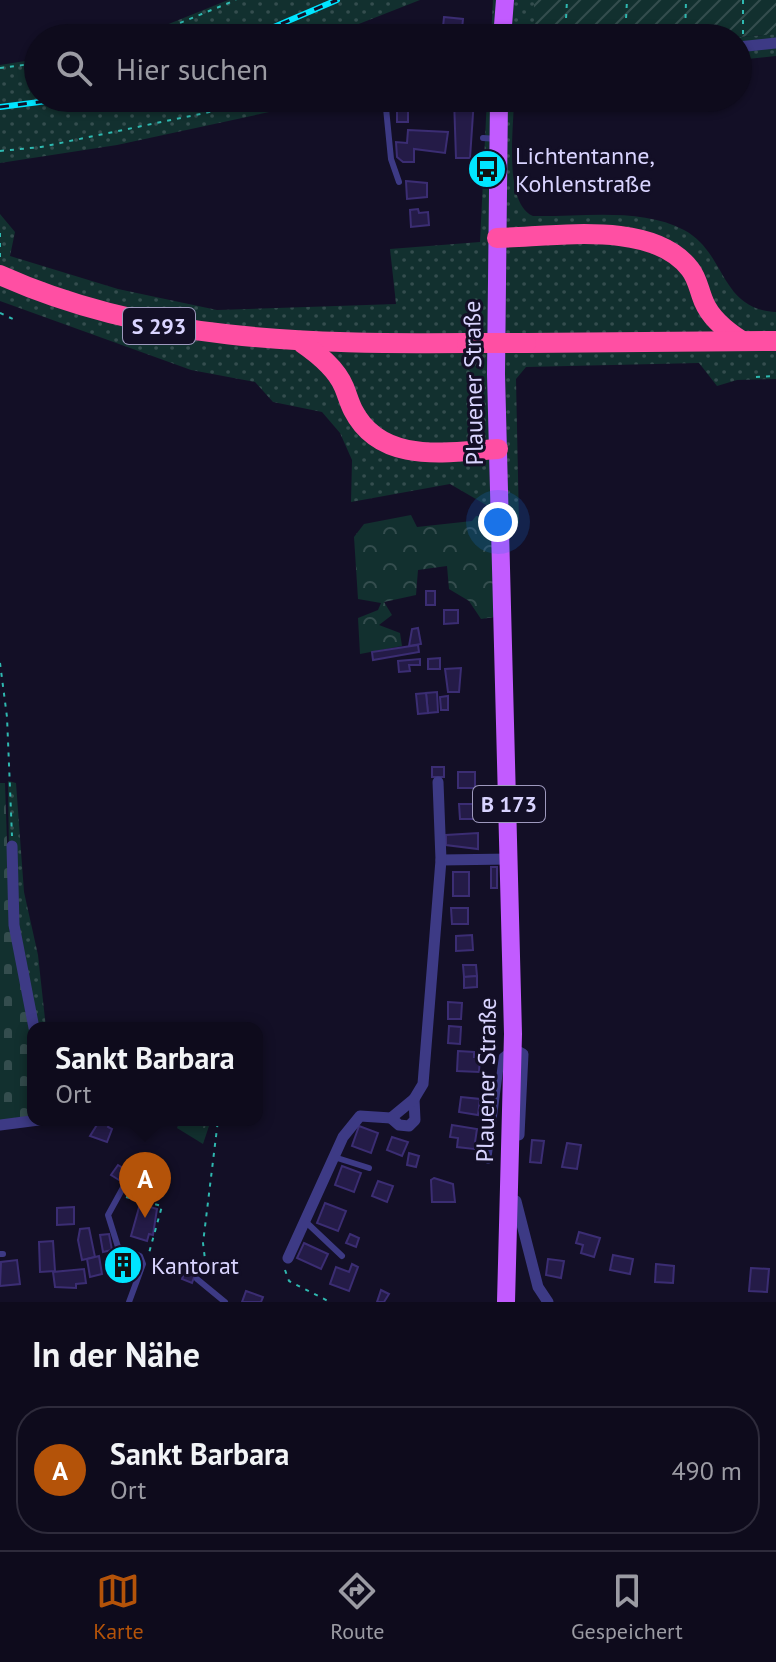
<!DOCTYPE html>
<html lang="de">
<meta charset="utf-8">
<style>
:root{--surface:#0e0b1c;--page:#1c1929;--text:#f1f3f6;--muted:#9b9ba3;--line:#2e2b3b;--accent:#b45309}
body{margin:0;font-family:"PT Sans",sans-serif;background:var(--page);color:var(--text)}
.you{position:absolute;left:498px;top:522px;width:28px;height:28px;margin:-20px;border:6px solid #fff;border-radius:50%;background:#1a73e8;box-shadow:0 0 0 12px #1a73e833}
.badge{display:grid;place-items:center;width:52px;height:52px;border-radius:50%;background:var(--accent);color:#fff;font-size:26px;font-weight:700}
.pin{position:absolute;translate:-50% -66px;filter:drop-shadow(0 2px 4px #0008)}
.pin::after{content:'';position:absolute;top:42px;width:28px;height:24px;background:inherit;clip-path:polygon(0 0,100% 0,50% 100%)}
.popup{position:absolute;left:27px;top:1022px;width:236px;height:104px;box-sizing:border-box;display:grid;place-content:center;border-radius:16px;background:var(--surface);filter:drop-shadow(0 2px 6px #0005);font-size:26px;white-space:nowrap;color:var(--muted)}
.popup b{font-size:30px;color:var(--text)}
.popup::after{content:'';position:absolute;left:50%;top:100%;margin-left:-16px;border:16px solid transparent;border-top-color:var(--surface)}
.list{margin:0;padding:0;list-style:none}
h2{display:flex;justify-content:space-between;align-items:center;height:104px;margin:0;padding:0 32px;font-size:34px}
h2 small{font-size:26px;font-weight:400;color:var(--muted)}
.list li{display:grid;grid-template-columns:52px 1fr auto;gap:24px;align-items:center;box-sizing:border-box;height:128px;margin:0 16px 16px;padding:0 16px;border:2px solid var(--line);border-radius:32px}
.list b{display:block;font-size:30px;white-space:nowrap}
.list p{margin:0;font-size:26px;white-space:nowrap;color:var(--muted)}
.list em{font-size:26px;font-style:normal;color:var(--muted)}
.icon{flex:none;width:44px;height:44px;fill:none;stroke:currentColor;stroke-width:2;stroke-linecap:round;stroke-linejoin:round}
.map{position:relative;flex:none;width:776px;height:1302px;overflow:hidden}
.search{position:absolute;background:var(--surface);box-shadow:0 2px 6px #0004;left:24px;right:24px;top:24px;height:88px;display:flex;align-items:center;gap:20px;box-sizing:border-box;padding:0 28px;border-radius:44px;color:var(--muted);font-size:30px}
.sheet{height:248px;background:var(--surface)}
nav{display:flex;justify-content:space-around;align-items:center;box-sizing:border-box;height:112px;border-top:2px solid var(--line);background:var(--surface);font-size:22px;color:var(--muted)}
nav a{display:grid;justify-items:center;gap:4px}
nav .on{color:var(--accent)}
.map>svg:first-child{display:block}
.grass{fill:url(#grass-dots)}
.forest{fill:url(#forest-crowns)}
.cemetery{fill:url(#cemetery-stones)}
.garden{fill:url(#garden-furrows)}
.building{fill:#241b47;stroke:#3b2d73;stroke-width:2}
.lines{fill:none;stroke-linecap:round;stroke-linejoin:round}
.path{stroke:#2fb8b0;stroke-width:2;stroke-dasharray:4 6;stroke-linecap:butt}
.lane{stroke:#3d3a85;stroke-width:6}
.street{stroke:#3d3a85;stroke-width:11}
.primary{stroke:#c25bff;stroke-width:18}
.highway{stroke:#ff4fa3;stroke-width:20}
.rail-casing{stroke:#00e5ff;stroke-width:6}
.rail{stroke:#130f26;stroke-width:3;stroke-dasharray:9;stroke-linecap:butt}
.highway-bridge{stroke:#ff4fa3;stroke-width:20}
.labels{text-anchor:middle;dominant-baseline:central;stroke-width:6;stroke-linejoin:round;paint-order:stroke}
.shield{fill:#130f26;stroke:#9e99be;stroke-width:2}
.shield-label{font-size:22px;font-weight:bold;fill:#d9d4ff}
.poi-label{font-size:24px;fill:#d9d4ff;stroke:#130f26;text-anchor:start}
.street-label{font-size:24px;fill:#d9d4ff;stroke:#130f26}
</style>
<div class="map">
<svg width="776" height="1302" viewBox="0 0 776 1302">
<defs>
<pattern id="grass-dots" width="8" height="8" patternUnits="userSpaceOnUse" patternTransform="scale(2)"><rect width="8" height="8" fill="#12302f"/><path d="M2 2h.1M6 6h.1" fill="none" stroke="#344d4e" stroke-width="1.8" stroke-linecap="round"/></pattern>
<pattern id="forest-crowns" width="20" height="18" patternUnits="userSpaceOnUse" patternTransform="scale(2)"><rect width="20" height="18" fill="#12302f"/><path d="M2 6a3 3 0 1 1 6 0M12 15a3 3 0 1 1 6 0" fill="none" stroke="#344d4e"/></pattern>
<pattern id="cemetery-stones" width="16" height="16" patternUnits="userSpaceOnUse" patternTransform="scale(2)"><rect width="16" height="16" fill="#12302f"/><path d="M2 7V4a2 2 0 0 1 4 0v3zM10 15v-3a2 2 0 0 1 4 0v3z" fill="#344d4e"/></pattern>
<pattern id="garden-furrows" width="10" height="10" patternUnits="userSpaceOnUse" patternTransform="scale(2)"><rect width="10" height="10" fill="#12302f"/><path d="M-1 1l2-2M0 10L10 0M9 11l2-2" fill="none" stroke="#344d4e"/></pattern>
</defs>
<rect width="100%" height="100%" fill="#130f26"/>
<g class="grass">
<path d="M228,0H420L323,38H134Z"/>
<path d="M493,0H534V21L541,38H491Z"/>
<path d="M776,26V56L738,60V38H727L775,34Z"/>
<path d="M38,59V98H238L239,103L258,98H285L288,108L117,145L0,163V65Z"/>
<path d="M487,98H514C514,127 503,203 533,216C581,217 641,207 684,230C727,253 719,309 776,312V379L737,380L717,386L699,363L526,367L516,379L519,524L450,484L351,502L352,460L340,433L322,412L273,402L255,382L191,370L0,301V214L15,232L10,256L118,289L217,310L396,304L390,249L480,242Z"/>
<path d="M8,781L16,783L24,892L38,955L46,1028H33V1039L10,930Z"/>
</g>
<g class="forest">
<path d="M411,515L417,527L472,521L476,516L491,515L495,617L481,619L469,601L449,589L447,566L418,570L416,595L384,602L392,615L379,625L400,633L402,646L360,654L358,618L378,610L381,603L358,599L354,537L364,524Z"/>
<path d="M180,1120H211L203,1144L177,1128Z"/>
</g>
<path class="cemetery" d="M0,783H5L10,930L33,1039V1117L0,1121Z"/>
<path class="garden" d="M534,0H776V34L727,38H541L534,21Z"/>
<g class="building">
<path d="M444,17L463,19L462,29L443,27Z"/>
<rect x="397" y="98" width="11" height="24"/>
<path d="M454,99H474L470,158H456Z"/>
<path d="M408,130L448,132L445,153L414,149V162H403L397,157L396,142L407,143Z"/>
<path d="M406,181L427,183V197L407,199Z"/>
<path d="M418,209L419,213L428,212L429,225L411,227L410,210Z"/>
<rect x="426" y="591" width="9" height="14"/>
<path d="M444,610H458V623L444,624Z"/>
<path d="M418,628L421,644L409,646L412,629Z"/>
<path d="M418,645L419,652L373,660L372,652Z"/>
<path d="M440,658V669H428V659Z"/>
<path d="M420,659V665H409L410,671L399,672L398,661Z"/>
<path d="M461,668L459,692H448L445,669Z"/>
<path d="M437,692L438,712L428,713L426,693Z"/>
<path d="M426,693L428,713L418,714L416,694Z"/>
<path d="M448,696V710H441L440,697Z"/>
<rect x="432" y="767" width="12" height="10"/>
<rect x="458" y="772" width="17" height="16"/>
<path d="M459,804H475V819H460Z"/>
<path d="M478,833V849L446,845V835Z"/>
<rect x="491" y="867" width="6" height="21"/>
<rect x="453" y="872" width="16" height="24"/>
<path d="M451,908H468V924H452Z"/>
<path d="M472,935L473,950L456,951V936Z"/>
<path d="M463,965H476L477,976L464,977Z"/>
<path d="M477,976V987L464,988V977Z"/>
<path d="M448,1002L462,1003L461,1019H448Z"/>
<path d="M449,1026L461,1027L460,1044L448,1043Z"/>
<path d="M458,1051L474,1052V1057H480L479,1072L457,1071Z"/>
<path d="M461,1097L480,1099L478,1115L459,1112Z"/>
<path d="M100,1120H110L108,1127L112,1129L107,1142L90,1136Z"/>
<path d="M452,1125L477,1129L474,1149L457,1147L458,1138L450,1137Z"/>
<path d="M359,1126L378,1133L371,1153L352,1146Z"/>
<path d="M392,1137L408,1142L402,1156L387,1150Z"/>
<path d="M532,1140L544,1141L541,1163L530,1162Z"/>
<path d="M567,1143L581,1145L577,1169L562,1167Z"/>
<path d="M409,1153L419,1156L416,1167L407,1165Z"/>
<path d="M151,1163L166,1166L164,1173L149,1170Z"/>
<path d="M118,1165L126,1170L119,1180L111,1175Z"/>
<path d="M342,1166L361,1173L354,1192L335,1185Z"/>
<path d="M434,1178L453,1184L455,1202H432L431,1180Z"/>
<path d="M378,1181L393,1186L387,1202L372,1196Z"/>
<path d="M325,1203L346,1211L338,1231L317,1223Z"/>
<path d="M140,1204L157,1209L153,1235L149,1234L147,1241L131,1236Z"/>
<path d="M74,1207V1224L57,1225V1208Z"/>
<path d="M89,1228L95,1257L82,1260L78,1240L80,1229Z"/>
<path d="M579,1232L600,1238L594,1257L581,1253L583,1245L576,1243Z"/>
<path d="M109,1234L112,1250L103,1252L100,1235Z"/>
<path d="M350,1234L359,1238L356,1247L346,1243Z"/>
<path d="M53,1241L55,1271L40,1272L39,1242Z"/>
<path d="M304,1243L328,1254L321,1269L297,1258Z"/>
<path d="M112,1254L139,1262L134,1277L107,1269Z"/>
<path d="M613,1255L633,1259L630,1274L610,1270Z"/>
<path d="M99,1256L102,1274L90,1277L87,1259Z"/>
<path d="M548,1259L564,1261L561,1278L546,1275Z"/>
<path d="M17,1260L20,1284L0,1286L1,1262Z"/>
<path d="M188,1263L198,1266L192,1283L182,1279Z"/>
<path d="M352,1264L358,1267L349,1291L330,1284L336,1267L349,1272Z"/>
<path d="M656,1264L674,1266L673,1283L655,1282Z"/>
<path d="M751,1268L769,1269L767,1292L749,1291Z"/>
<path d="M84,1269L86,1283L76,1284V1288L55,1287L53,1272Z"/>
<path d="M381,1290L389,1294L384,1302H377Z"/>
<path d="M246,1291L263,1297L261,1302H242Z"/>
</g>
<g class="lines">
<g class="path">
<path d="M743,0V37"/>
<path d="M143,38L236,0"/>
<path d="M565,38L567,0"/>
<path d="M625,38L627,0"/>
<path d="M685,38L686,0"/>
<path d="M0,68L38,63"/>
<path d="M0,151L41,147L277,98"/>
<path d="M0,233V258"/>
<path d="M0,313L15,320"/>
<path d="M756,377L776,376"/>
<path d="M0,663L7,717L12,836"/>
<path d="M138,1174L145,1169L154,1172"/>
<path d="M133,1186L141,1191L139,1199"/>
<path d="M126,1197L162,1206L149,1253"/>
<path d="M285,1270L289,1281L330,1302"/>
<path d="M207,1276L203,1243L218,1120"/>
</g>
<g class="lane">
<path d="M385,98L391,159L399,182"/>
<path d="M483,138L497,139"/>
<path d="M334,1157L369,1168"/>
<path d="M488,1161L502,1056L507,1052"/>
<path d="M306,1222L342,1256"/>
<path d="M0,1254H3"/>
<path d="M197,1279L225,1302"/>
<path d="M129,1302L143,1264L140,1256L118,1247L108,1215L130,1175"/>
</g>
<g class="street">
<path d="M738,47L776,43"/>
<path d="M12,846L14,925L34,1028"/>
<path d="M441,860L510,859"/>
<path d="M512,1048L523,1054L519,1135"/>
<path d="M391,1118L399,1125L409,1126L415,1120L414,1099"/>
<path d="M0,1125L39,1120"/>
<path d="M516,1201L538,1287L548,1302"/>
<path d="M288,1258L343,1137L360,1116L391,1118L414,1099L423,1084L441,860L438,782"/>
</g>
<g class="primary">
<path d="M502,38L505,0"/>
<path d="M499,98L496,374L513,1034L506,1302"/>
</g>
<g class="highway">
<path d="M497,238C553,237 652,219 690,269C698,279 699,291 704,302C711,319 728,332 742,341"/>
<path d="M0,275C149,342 307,344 467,343"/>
<path d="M302,343C318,354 336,368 344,387C347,394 349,402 353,410C381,465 446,452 498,449"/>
<path d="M526,343L776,341"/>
</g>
<defs>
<g id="rail">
<path d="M248,38L337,0"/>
<path d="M0,107L71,98"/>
</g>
</defs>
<use href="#rail" class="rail-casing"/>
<use href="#rail" class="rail"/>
<path class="highway-bridge" d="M467,343H526"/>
</g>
<defs>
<symbol id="bus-disc" viewBox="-11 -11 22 22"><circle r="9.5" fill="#00e5ff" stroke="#130f26"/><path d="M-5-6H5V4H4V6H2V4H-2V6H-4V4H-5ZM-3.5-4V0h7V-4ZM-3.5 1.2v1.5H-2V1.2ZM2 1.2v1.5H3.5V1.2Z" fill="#111"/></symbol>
<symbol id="building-disc" viewBox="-11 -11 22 22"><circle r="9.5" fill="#00e5ff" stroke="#130f26"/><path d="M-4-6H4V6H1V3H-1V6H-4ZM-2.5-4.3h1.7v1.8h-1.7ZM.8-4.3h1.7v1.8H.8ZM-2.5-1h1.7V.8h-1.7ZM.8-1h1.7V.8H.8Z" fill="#111"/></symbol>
</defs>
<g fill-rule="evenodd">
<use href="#bus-disc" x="465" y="147" width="44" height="44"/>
<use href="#building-disc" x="101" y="1243" width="44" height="44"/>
</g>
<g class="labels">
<g class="shield">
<rect x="123" y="308" width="72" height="36" rx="6"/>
<rect x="473" y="786" width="72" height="36" rx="6"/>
</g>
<g class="shield-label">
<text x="159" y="326">S 293</text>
<text x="509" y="804">B 173</text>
</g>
<g class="poi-label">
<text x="515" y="155">Lichtentanne,<tspan x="515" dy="28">Kohlenstraße</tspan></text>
<text x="151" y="1265">Kantorat</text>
</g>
<g class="street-label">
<text transform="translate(473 383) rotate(-91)">Plauener Straße</text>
<text transform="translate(486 1080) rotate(-89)">Plauener Straße</text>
</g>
</g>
</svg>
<div class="you"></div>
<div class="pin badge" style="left:145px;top:1218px">A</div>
<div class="popup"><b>Sankt Barbara</b>Ort</div>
<div class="search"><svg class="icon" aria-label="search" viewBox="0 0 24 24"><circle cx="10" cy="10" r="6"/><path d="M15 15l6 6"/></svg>Hier suchen</div>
</div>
<section class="sheet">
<h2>In der Nähe<small></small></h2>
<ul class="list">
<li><span class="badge">A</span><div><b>Sankt Barbara</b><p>Ort</p></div><em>490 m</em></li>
</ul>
</section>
<nav>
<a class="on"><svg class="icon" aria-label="map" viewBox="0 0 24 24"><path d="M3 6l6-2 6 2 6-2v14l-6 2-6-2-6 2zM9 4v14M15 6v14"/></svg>Karte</a>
<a><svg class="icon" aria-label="directions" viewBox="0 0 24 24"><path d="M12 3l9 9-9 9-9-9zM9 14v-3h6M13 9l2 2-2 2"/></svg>Route</a>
<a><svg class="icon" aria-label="saved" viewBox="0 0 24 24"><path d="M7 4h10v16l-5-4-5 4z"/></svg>Gespeichert</a>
</nav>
